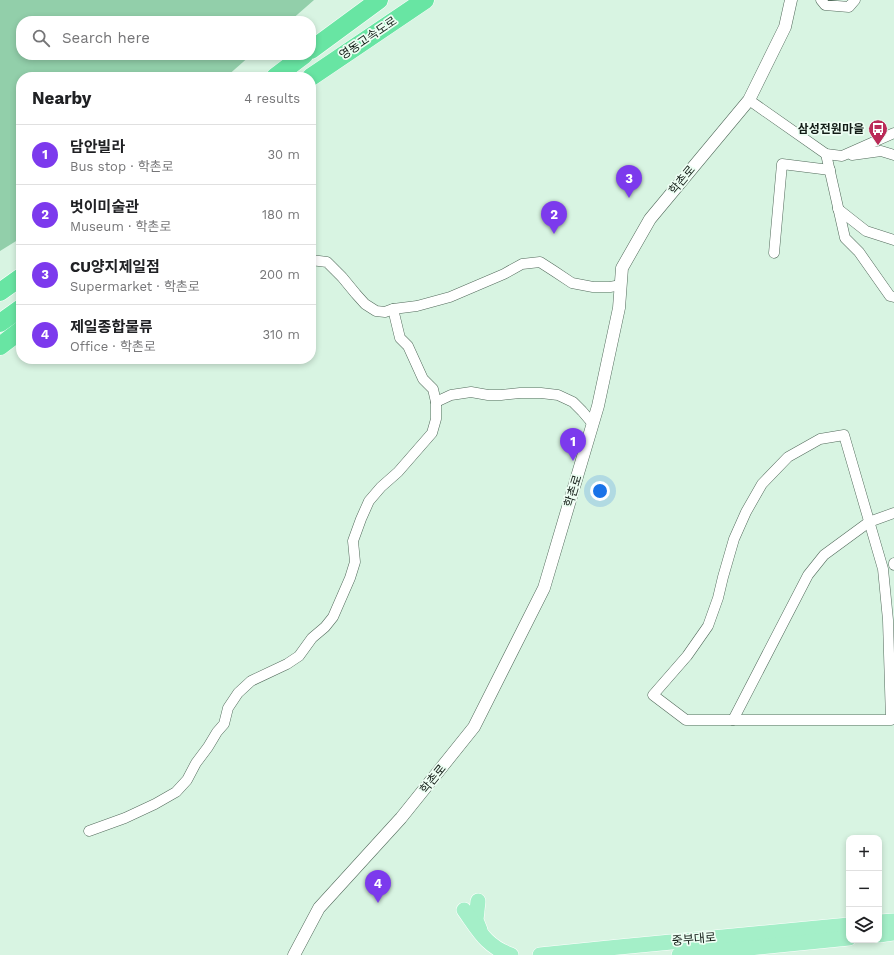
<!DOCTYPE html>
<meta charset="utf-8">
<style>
:root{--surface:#fff;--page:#f6f6f6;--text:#202124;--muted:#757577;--line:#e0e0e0;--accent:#7c3aed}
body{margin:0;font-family:"Work Sans","Noto Sans KR",sans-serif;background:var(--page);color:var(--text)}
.controls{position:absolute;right:12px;bottom:12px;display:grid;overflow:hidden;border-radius:8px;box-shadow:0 2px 6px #0003}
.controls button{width:36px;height:36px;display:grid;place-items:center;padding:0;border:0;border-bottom:1px solid var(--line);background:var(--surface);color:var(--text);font:20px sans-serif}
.you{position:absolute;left:600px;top:491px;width:14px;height:14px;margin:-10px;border:3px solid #fff;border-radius:50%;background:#1a73e8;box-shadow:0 0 0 6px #1a73e833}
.badge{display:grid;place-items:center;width:26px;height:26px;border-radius:50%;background:var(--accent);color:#fff;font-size:13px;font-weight:700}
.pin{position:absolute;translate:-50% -33px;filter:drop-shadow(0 1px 2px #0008)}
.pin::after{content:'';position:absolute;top:21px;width:14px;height:12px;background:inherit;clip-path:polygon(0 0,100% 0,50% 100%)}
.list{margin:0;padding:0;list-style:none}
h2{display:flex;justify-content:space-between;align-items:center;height:52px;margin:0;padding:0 16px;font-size:17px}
h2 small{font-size:13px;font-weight:400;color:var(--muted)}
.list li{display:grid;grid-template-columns:26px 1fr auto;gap:12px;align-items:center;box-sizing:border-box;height:60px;padding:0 16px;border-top:1px solid var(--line)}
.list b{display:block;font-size:15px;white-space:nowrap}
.list p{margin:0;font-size:13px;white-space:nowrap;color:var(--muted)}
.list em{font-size:13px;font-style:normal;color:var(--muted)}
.icon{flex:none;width:22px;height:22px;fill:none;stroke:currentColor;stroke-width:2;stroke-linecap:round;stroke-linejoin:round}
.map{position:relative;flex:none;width:894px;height:955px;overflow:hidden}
.search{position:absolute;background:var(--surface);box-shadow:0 2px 6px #0003;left:16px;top:16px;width:300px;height:44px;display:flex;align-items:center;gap:10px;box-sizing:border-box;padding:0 14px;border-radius:16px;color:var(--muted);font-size:15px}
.panel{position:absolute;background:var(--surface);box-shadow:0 2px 6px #0003;left:16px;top:72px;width:300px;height:292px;border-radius:16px}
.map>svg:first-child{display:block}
.green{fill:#92cfaa}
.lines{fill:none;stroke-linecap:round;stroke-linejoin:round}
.minor-casing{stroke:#526a5b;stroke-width:11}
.tertiary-casing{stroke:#526a5b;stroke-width:13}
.primary-casing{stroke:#fff;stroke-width:16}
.motorway-casing{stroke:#fff;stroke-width:19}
.minor{stroke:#fff;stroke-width:10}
.tertiary{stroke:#fff;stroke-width:12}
.primary{stroke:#a4efc8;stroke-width:15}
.motorway{stroke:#68e5a3;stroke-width:18}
.labels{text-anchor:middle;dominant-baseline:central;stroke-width:3.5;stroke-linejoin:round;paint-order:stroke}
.street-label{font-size:12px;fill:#131d17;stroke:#edfef3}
.poi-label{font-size:12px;font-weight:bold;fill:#131d17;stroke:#edfef3;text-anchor:end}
</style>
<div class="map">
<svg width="894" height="955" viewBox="0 0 894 955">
<rect width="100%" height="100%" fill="#d8f4e2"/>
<path class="green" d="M0,0H314L290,21H21V55H251L226,77H21V238L0,251Z"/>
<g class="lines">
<defs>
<g id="minor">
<path d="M821,0L825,5L849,7L855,0"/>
<path d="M749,100L826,154L842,156L894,133"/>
<path d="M826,154L845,238L859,252L890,296L894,297"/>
<path d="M852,155L881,151L894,155"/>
<path d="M838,209L866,231L894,240"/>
<path d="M774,253L782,164L830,170"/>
<path d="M311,260L327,262L342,277L356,294L365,304L376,311L385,312L393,309L417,306L450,297L504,274L522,264L540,262L554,271L572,283L593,287H610L621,285"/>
<path d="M436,402L451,395L471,392L488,395H501L520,393H541L558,395L573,402L582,411L593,424"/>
<path d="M844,435L883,569L888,620L891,720H686L653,695L687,656L708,626L718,598L723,577L734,539L746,512L762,484L788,457L820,439Z"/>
<path d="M894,563V565"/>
<path d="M733,720L808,575L824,555L869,522L894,513"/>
<path d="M89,831L125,818L155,804L176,792L187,780L196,763L208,747L217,732L224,724L228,708L238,693L251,681L287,664L299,656L312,638L325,627L333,617L350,578L355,562L353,541L361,519L369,501L381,487L398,472L432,433L436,419V402L433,389L423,379L408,346L400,338L393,309"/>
</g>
<path id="tertiary" d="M294,955L319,908L401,818L474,727L544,588L598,406L619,308L622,268L650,219L749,100L785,27L791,0"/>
<g id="primary">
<path d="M478,901L476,920L480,930"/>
<path d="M464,910C479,931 486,946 511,955"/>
<path d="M879,922L894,921"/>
<path d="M879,935L894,933"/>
<path d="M540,955L619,947L849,925"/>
<path d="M679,955L849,938"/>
</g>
<g id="motorway">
<path d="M311,50L379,0"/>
<path d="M275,77L304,55"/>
<path d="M311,77L425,0"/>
<path d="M0,292L21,277"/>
<path d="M0,323L21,308"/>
<path d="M0,346L21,330"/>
</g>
</defs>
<use href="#minor" class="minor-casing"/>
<use href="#tertiary" class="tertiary-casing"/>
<use href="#primary" class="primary-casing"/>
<use href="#motorway" class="motorway-casing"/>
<use href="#minor" class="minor"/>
<use href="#tertiary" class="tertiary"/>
<use href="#primary" class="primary"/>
<use href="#motorway" class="motorway"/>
</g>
<defs>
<symbol id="bus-pin" viewBox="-11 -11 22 30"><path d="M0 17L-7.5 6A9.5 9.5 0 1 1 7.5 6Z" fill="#ba2b58" stroke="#edfef3"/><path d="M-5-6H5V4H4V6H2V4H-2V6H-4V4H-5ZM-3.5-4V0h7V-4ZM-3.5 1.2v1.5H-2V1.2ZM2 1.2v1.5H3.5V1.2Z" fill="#fff"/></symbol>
</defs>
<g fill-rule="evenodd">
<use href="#bus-pin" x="867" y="118" width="22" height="30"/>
</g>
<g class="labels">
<g class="street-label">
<text transform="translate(368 38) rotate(-34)">영동고속도로</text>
<text transform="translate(682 180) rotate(-50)">학촌로</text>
<text transform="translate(573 491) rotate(-73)">학촌로</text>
<text transform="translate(433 779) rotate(-51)">학촌로</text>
<text transform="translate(694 939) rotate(-5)">중부대로</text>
</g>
<g class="poi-label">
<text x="864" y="129">삼성전원마을</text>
</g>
</g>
</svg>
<div class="controls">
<button>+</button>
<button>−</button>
<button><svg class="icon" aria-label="layers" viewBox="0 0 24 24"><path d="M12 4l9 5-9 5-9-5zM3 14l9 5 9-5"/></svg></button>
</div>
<div class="you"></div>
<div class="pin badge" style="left:573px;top:461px">1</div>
<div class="pin badge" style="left:554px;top:234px">2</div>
<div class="pin badge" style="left:629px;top:198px">3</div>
<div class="pin badge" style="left:378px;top:903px">4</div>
<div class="search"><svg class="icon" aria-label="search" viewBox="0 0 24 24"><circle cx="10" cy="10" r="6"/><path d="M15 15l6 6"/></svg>Search here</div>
<section class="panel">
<h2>Nearby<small>4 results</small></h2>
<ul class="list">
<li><span class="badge">1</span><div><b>담안빌라</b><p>Bus stop · 학촌로</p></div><em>30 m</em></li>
<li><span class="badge">2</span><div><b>벗이미술관</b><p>Museum · 학촌로</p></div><em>180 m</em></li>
<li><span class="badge">3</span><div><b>CU양지제일점</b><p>Supermarket · 학촌로</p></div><em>200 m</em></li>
<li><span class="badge">4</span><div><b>제일종합물류</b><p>Office · 학촌로</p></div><em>310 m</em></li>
</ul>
</section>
</div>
